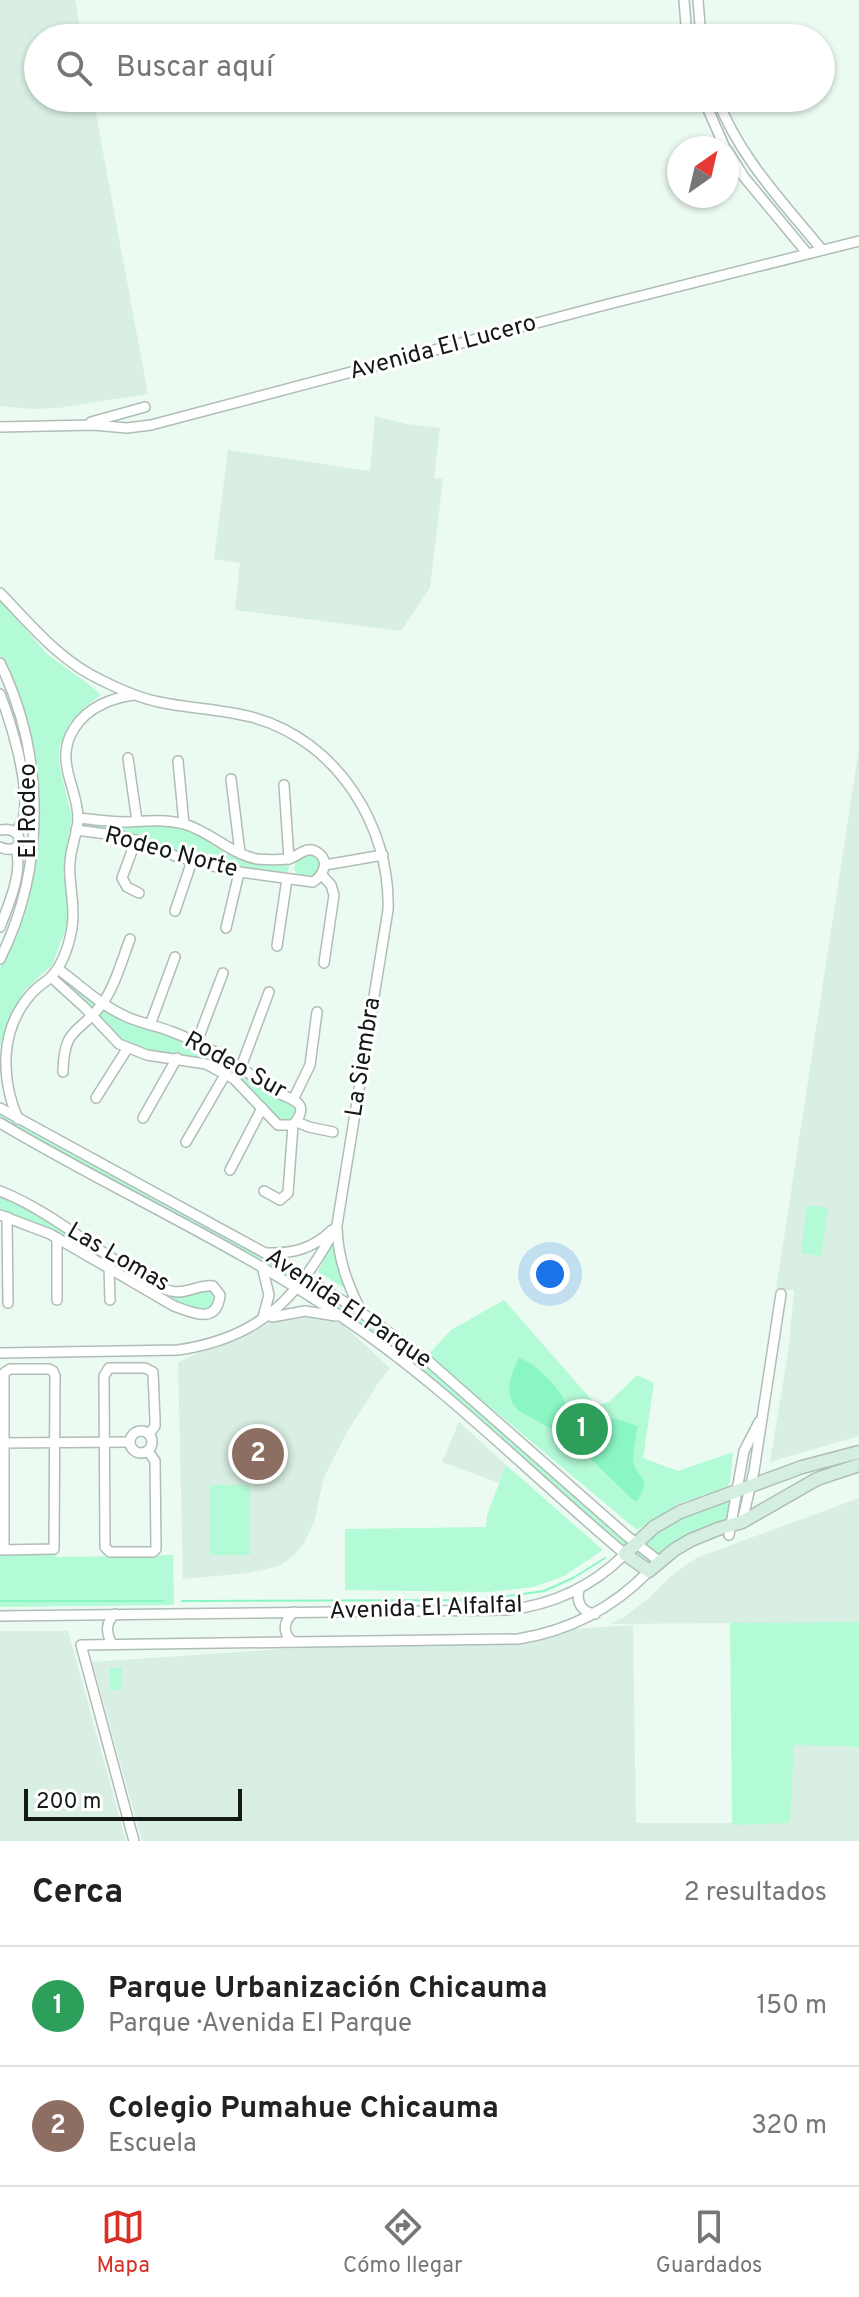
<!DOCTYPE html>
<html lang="es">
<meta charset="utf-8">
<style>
:root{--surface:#fff;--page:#f2f2f2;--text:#222;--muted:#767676;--line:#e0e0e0;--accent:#d93025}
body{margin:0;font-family:Overpass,sans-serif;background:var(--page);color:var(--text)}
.compass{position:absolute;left:667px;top:136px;width:72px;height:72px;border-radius:50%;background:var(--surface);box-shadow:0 2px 6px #0004;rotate:34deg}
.scale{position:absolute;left:24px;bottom:20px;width:218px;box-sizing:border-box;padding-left:8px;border:4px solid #141916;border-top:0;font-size:22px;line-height:28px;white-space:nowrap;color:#141916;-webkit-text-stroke:6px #fff;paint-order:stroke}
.you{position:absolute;left:550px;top:1274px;width:28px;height:28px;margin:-20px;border:6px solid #fff;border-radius:50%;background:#1a73e8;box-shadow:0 0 0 12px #1a73e833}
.badge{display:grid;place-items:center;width:52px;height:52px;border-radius:50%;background:var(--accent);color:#fff;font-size:26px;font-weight:700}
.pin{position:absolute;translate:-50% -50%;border:4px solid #fff;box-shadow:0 2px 8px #0006}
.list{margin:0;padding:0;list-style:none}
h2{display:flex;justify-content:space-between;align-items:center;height:104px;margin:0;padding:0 32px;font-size:34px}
h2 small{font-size:26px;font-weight:400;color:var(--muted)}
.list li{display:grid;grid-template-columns:52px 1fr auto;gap:24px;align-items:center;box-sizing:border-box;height:120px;padding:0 32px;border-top:2px solid var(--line)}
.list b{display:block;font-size:30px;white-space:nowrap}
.list p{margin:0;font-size:26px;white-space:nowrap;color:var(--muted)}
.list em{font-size:26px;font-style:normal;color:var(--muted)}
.icon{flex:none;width:44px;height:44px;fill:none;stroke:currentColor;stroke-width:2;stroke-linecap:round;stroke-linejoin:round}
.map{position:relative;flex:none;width:859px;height:1841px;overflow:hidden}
.search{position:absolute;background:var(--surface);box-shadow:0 2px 6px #0004;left:24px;right:24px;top:24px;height:88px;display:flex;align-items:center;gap:20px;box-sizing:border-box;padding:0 28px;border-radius:44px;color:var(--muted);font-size:30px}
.sheet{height:344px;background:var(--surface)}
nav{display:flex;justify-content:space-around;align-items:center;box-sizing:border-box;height:112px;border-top:2px solid var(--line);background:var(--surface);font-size:22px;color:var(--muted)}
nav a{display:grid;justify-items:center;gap:4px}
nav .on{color:var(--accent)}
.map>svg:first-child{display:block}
.built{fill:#d9efe3}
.green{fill:#b3fad6}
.water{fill:#8af6c3}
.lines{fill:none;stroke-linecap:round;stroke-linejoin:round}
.stream{stroke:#8af6c3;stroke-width:2}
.street-casing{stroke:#afbdb6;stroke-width:12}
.secondary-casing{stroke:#afbdb6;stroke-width:15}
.street{stroke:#fff;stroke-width:9}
.secondary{stroke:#d4eee1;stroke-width:12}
.labels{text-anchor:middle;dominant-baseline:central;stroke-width:6;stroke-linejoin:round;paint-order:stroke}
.street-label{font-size:24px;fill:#141916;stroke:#fff}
</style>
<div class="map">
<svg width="859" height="1841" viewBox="0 0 859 1841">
<rect width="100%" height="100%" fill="#ecfbf2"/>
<g class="built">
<path d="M0,0H75L82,38H38V98H93L148,394L58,408L32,409L0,406Z"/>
<path d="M375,416L406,424L440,428L434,478L443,479L430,588L401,631L235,610L240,563L214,559L228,450L370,471Z"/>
<path d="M859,748V1436L770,1462L789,1347L794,1290H776Z"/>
<path d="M315,1316L342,1324L390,1368L377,1385L347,1432L324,1477L314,1522L304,1544L292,1557L279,1566L249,1573L183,1579L178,1362L282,1318Z"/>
<path d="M459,1422L506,1465L499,1483L442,1462Z"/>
<path d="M859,1498V1622L610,1624L623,1618L648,1599L670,1577L696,1558Z"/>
<path d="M633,1625L636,1823H789L794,1745L859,1747V1841H142L92,1662Z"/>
<path d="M0,1631H68L126,1841H0Z"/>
</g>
<g class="green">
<path d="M0,600L48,655L87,683L101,695L86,706L69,724L59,748V764L72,818L65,858V875L70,906L68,923L52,965L26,989L14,1008L4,1031L0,1048V968L28,904L39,843L36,770L21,700L0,655Z"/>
<path d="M81,820L183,826L230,851L290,862L288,872H256L176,853L121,831L79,828Z"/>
<path d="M315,853L323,865L313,880L299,877L294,869L297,856Z"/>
<path d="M59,971L94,999L213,1051L298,1107L292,1123L274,1120L256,1097L206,1062L128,1047L54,977Z"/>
<path d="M0,1111L261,1254L359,1315L437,1373L633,1541L650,1535L674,1520L731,1498L727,1522L654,1561C644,1563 639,1558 631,1553L357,1323L0,1120Z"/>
<path d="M0,1193L158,1288L204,1287L217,1291L213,1307L205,1311L192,1310L0,1213Z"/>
<path d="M807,1205L828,1208L821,1256L801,1253Z"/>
<path d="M334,1240L347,1287L346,1289L318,1272Z"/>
<path d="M504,1300L596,1405L609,1402L637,1375L654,1383L643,1458L678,1471L733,1452L730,1482L727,1487L678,1504L637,1530L428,1355L451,1330Z"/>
<path d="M506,1465L603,1550L564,1576L534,1587L488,1592L345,1590V1529L486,1527L487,1515Z"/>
<rect x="210" y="1485" width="40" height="70"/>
<path d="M51,1552L57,1557L173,1555L174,1605L0,1607V1554Z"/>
<path d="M859,1622V1747L794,1745L790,1823L732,1825L730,1623Z"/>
<rect x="110" y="1668" width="12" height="22"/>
</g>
<path class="water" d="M519,1358C535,1363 553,1382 562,1396C566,1402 564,1408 568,1414C574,1423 592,1431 602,1430L614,1418L637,1426C637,1436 633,1448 633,1459C635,1479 654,1475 637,1501L633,1500L573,1442L563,1435L519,1411C503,1396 510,1375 519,1358Z"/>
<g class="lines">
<g class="stream">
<path d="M0,1601H163"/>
<path d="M182,1601L479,1600L544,1591L573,1578L605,1558"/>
</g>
<defs>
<g id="street">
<path d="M684,0L687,38"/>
<path d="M698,0L701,38"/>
<path d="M703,98L725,148"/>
<path d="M717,98C739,157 783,202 822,250"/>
<path d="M727,150L744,177L807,253"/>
<path d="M91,422L145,407"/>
<path d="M0,427L93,425L127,428L151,425L601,306L859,241"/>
<path d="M0,593C31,625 60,661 101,680C119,689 139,698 159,702C191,709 223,709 255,718C337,741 391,827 388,910L337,1225C300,1296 261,1338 178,1350L0,1353"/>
<path d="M0,663C45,755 46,867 0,959"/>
<path d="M0,694C12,725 29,782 24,815C23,821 19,827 16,832"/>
<path d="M128,758L137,821"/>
<path d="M178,761L184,824"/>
<path d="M231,779L240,853"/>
<path d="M284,785L289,859"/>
<path d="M0,830C27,825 24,858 0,847"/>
<path d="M76,830L122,836L153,846L175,856L232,871L313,882C324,875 330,860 317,852C306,845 298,857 288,859C278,860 267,860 257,859C230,854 210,831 184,824C165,819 147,821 128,822C111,822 95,820 78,818"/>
<path d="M136,840L122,878L127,887L139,893"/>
<path d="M325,865L383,855"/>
<path d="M322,875L331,885L334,895L324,963"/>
<path d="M175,911L192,861"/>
<path d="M0,927C9,904 23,872 16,848"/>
<path d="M226,928L239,873"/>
<path d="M277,946L287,879"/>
<path d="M51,977L84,1007L119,1044L147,1055L206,1064L234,1079L278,1125H293C315,1099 285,1100 272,1089C239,1066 208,1045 170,1031C155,1025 138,1023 123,1015C99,1004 79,984 58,969"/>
<path d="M150,1025L175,957"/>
<path d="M197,1042L223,973"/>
<path d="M241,1067L269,992"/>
<path d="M63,1072C64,1025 79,1035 102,1004C115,986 122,960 130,939"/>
<path d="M96,1098L127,1049"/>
<path d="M294,1098L310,1065L317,1012"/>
<path d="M0,1108L265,1253L358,1310L426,1359L627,1536L660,1562"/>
<path d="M143,1118L177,1058"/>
<path d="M18,1119C0,1077 0,1028 32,993C37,987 44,983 50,978C63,965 69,945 72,928C76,905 68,884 70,862C71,847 77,834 78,820C79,791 57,767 70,736C82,710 107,699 133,695"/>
<path d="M297,1122L309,1127L333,1132"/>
<path d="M0,1123C116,1192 241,1247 352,1324C450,1391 534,1478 625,1554C592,1587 553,1605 507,1610L0,1616"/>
<path d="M186,1142L225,1075"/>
<path d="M230,1170L262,1108"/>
<path d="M0,1191C48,1210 88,1245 133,1271C145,1278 157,1288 171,1291C186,1295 199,1284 213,1286L220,1295C217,1325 193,1313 174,1306L50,1234L0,1215"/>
<path d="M264,1191L280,1200L288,1193L293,1125"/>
<path d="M7,1217L8,1303"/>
<path d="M337,1228C338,1258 347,1283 360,1309"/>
<path d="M265,1253C292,1254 313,1249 332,1230"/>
<path d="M109,1266L110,1300"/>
<path d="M57,1300V1238"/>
<path d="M263,1317L269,1295L263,1270"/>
<path d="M272,1317L305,1311L336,1316"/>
<circle cx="141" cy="1442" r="11"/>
<path d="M0,1443L129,1442"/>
<path d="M148,1451L155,1461L156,1549L153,1552H110L105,1547L104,1376L109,1368H145L153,1372L155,1420V1426L149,1434"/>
<path d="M742,1522L754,1471L781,1294"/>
<path d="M729,1535L744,1451L759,1422"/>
<path d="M0,1550L54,1549L55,1376L53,1371L49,1369H10L4,1373V1550"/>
<path d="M579,1590C576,1603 582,1612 595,1614"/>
<path d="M293,1642C282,1633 283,1621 294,1612"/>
<path d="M112,1644C106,1633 105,1623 115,1614"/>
<path d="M134,1841L81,1645L518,1639C569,1631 613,1608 649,1571"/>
</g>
<path id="secondary" d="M859,1452L802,1467L680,1512L654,1527L625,1554L649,1571L674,1550L691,1540L718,1529L742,1522L817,1479L859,1465"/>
</defs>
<use href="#street" class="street-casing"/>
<use href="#secondary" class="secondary-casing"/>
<use href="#street" class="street"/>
<use href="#secondary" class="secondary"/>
</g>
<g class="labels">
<g class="street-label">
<text transform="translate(443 348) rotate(-15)">Avenida El Lucero</text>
<text transform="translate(29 811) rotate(-90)">El Rodeo</text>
<text transform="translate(171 853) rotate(15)">Rodeo Norte</text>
<text transform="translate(364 1057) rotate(-81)">La Siembra</text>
<text transform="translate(235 1066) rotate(29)">Rodeo Sur</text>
<text transform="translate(118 1258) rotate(30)">Las Lomas</text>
<text transform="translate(348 1309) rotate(34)">Avenida El Parque</text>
<text transform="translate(426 1609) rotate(-2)">Avenida El Alfalfal</text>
</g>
</g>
</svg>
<svg class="compass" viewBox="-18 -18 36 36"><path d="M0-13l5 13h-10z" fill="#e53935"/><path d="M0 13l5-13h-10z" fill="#767676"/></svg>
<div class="scale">200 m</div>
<div class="you"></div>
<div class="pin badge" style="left:582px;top:1429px;background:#2e9e5b">1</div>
<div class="pin badge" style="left:258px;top:1454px;background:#8d6e63">2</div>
<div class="search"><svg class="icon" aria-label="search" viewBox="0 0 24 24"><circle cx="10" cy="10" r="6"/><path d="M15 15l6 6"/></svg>Buscar aquí</div>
</div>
<section class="sheet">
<h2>Cerca<small>2 resultados</small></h2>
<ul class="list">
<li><span class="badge" style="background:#2e9e5b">1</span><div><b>Parque Urbanización Chicauma</b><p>Parque · Avenida El Parque</p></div><em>150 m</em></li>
<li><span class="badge" style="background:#8d6e63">2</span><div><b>Colegio Pumahue Chicauma</b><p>Escuela</p></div><em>320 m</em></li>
</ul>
</section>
<nav>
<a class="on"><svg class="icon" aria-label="map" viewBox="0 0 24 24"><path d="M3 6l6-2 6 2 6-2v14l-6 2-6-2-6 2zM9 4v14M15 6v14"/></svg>Mapa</a>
<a><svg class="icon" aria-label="directions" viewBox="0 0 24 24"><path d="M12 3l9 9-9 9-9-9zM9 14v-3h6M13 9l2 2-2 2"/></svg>Cómo llegar</a>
<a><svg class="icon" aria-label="saved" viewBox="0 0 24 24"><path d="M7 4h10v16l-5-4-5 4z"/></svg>Guardados</a>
</nav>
